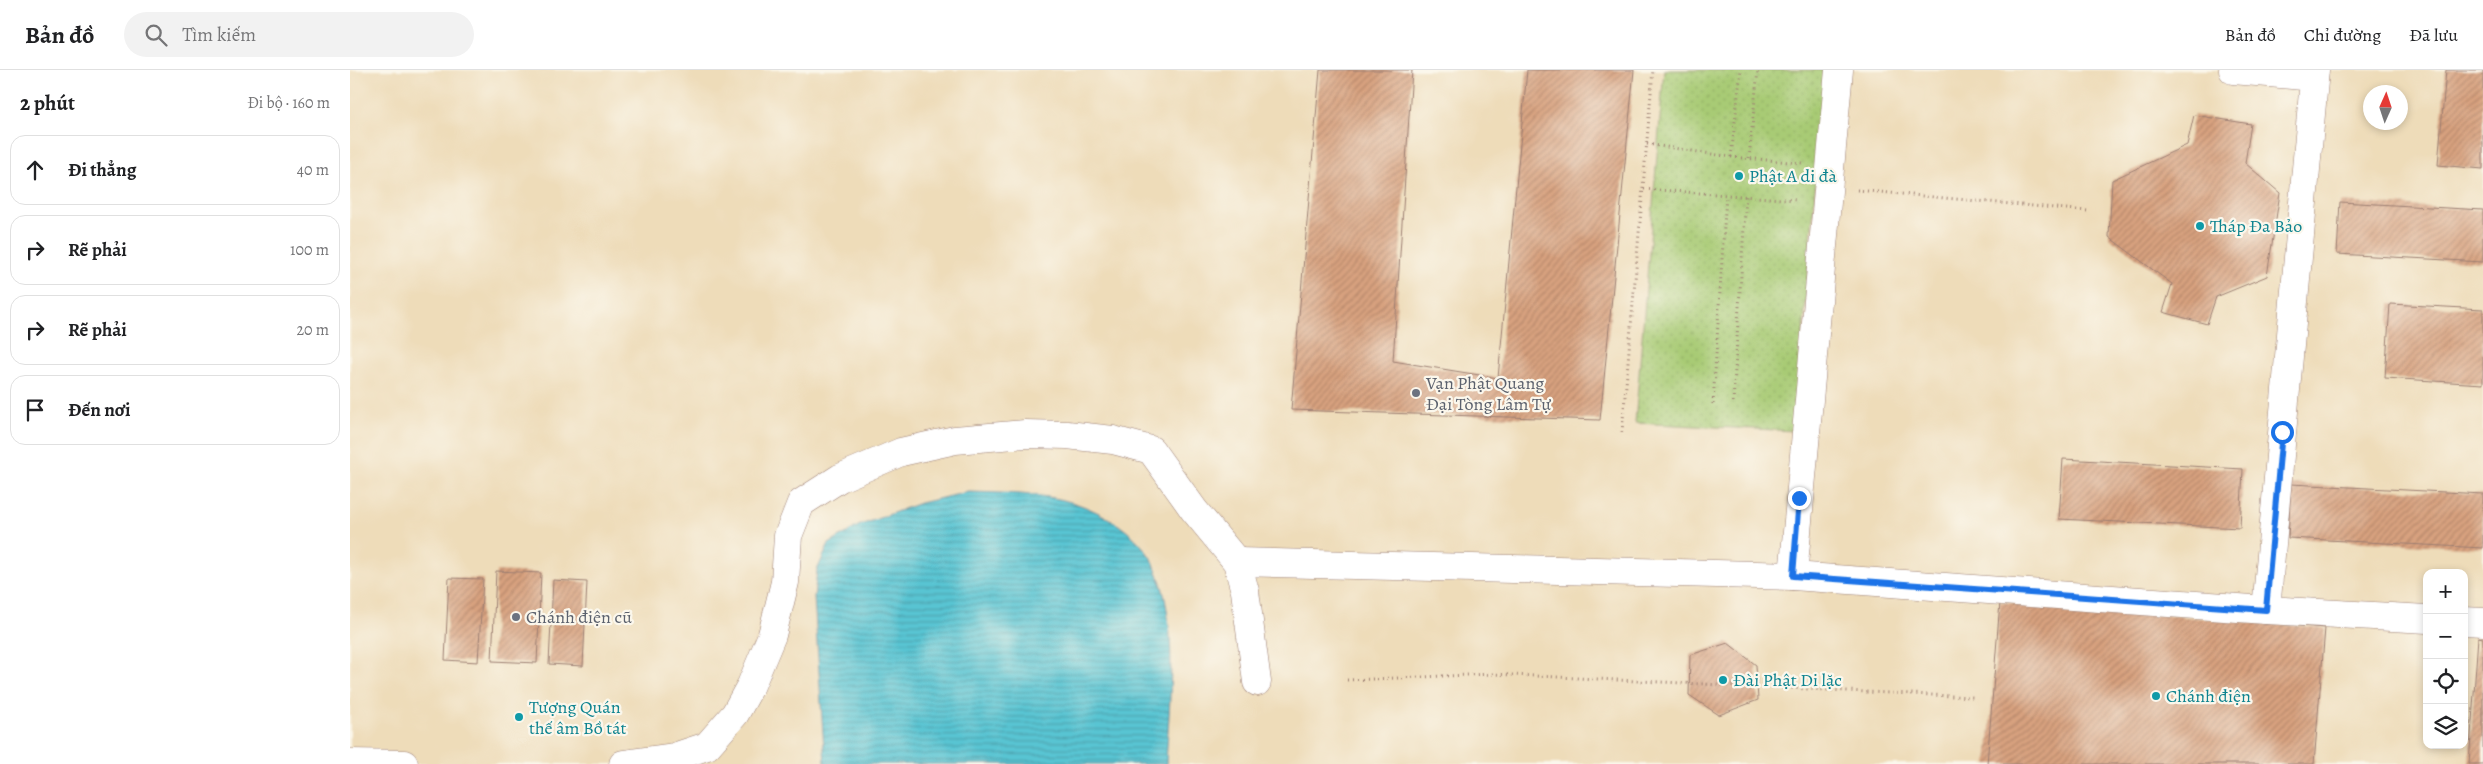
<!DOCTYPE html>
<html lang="vi">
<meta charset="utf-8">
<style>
:root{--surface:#fff;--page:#f2f2f2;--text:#202124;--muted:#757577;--line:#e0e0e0}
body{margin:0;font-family:Alegreya,serif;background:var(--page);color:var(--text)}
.controls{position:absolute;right:15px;bottom:15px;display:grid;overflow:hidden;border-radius:10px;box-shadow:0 2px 8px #0003}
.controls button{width:45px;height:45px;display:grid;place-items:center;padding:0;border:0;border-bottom:1px solid var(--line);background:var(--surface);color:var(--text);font:25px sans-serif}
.compass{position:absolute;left:2013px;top:15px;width:45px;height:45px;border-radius:50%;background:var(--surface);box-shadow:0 2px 8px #0003;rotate:3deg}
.stop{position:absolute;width:15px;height:15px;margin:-11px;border:4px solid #1a73e8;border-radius:50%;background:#fff}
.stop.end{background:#1a73e8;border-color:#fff;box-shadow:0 1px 5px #0008}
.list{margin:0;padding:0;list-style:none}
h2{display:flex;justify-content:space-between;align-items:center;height:65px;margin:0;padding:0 20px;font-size:21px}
h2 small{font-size:16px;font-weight:400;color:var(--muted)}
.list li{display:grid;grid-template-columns:32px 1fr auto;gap:15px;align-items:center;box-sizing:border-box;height:70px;margin:0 10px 10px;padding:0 10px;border:1px solid var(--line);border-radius:15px}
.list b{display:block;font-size:19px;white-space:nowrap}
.list em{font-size:16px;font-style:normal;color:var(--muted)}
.icon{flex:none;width:28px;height:28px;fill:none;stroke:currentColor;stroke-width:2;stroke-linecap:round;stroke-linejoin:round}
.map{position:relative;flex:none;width:2133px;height:694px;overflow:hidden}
header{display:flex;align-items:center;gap:30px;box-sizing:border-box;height:70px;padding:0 25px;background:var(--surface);border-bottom:1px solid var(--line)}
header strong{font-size:24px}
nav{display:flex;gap:28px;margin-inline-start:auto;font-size:18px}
.search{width:350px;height:45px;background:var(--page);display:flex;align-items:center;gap:12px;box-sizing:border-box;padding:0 18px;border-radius:28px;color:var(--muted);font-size:19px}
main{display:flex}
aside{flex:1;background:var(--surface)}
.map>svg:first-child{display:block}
.park{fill:url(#park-dots);stroke:#797550}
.water{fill:url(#water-rules);stroke:#52727f}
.building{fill:url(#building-hatch)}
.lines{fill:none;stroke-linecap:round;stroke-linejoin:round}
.minor-casing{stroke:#9c7e72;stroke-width:29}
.path{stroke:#9c7e72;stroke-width:3;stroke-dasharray:1 4;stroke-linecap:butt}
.minor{stroke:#fff;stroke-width:28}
.route{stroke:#1a73e8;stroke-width:6}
.culture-dot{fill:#0f9aa8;stroke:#fbf7ec;stroke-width:2}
.worship-dot{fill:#6b7280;stroke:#fbf7ec;stroke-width:2}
.labels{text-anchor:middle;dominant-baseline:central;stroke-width:4.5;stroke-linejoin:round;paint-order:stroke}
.culture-label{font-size:18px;fill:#0d838f;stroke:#fbf7ec;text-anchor:start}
.worship-label{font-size:18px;fill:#5b616d;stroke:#fbf7ec;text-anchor:start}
</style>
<header>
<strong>Bản đồ</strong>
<div class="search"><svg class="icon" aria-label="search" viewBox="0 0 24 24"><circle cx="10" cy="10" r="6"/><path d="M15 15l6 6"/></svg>Tìm kiếm</div>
<nav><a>Bản đồ</a><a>Chỉ đường</a><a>Đã lưu</a></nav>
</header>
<main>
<aside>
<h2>2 phút<small>Đi bộ · 160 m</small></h2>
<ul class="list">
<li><svg class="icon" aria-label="ahead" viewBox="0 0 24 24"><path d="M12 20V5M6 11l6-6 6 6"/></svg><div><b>Đi thẳng</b></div><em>40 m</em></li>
<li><svg class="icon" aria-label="right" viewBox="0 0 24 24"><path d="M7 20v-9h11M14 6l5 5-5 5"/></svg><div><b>Rẽ phải</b></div><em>100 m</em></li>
<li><svg class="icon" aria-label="right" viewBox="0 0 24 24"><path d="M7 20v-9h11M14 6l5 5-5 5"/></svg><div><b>Rẽ phải</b></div><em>20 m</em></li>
<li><svg class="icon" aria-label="arrive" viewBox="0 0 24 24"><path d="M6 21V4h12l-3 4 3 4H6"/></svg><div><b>Đến nơi</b></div></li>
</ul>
</aside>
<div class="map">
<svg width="2133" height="694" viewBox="0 0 2133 694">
<defs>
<pattern id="park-dots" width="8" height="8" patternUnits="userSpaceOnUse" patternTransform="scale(1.25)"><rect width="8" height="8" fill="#a8cb75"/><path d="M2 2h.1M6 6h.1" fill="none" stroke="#92ae65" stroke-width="1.8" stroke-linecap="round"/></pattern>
<pattern id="water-rules" width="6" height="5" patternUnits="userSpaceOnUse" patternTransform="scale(1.25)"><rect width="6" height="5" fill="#59c5d3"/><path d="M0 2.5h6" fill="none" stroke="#4c9fab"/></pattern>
<pattern id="building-hatch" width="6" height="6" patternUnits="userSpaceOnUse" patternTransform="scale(1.25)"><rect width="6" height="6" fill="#d8a27f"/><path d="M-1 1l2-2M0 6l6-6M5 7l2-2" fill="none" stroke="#b18368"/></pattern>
</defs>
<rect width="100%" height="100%" fill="#fbf7ec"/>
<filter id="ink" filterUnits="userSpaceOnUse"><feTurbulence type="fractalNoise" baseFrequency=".02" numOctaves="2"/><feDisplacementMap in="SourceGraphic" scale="10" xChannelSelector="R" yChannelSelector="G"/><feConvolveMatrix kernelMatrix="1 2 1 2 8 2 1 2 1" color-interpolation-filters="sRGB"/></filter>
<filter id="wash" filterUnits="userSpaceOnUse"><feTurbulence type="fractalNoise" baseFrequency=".0096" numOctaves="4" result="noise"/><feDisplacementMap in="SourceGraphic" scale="20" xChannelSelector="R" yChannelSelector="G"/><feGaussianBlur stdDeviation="1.12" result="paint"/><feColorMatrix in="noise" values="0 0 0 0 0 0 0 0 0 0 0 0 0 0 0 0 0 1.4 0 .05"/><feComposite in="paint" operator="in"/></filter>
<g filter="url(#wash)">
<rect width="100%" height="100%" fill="#eedcb9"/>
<path class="park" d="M1314,0H1475L1445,361L1285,353Z"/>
<path class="water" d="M618,422C650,423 694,423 724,433C754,442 790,465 804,494C830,552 819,632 816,694H475L464,527L467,500L479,474L508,456L570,433Z"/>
<g id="blocks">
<g class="building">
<path d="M970,0H1062L1043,291L1148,308L1177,0H1284L1250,350L941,340Z"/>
<path d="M2096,0H2133V99L2088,95Z"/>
<path d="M1844,45L1901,54L1895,93L1930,123L1917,206L1866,227L1857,254L1813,242L1822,214L1759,167L1762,110L1837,75Z"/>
<path d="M1990,132L2133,140V192L1987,184Z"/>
<path d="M2040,234L2133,239V314L2035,308Z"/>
<path d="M1713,389L1893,399L1890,458L1709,449Z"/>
<path d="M1941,414L2133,424V478L1938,468Z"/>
<path d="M146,501L191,503L187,593L142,591Z"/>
<path d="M99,508L133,509L128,592L95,590Z"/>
<path d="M203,510L237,512L233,596L199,594Z"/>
<path d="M1650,532L1975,558L1964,694H1637Z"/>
<path d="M2128,567L2133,568V694H2119Z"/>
<path d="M1378,573L1406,595L1408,630L1369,645L1339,625L1340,585Z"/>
</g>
</g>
</g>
<g filter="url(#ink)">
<use href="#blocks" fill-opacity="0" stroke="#9c7e72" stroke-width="1"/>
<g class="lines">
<defs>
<g id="minor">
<path d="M1883,0L1964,7"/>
<path d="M887,492L1443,506L1916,540L2077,549"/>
<path d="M1443,506L1489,0"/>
<path d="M1916,540L1965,0"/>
<path d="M2114,551L2133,552"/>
<path d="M0,693L54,694"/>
<path d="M273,694L324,687L357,676L385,644L401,615L422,565L435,512L438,466L451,433L490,408L551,382L605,370L675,364L717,365L763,370L801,380L844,440L887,492L895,521L907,612"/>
</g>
</defs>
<use href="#minor" class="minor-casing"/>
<g class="path">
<path d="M1297,74L1381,87L1452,93"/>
<path d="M1381,87L1391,0"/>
<path d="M1399,88L1408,0"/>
<path d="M1294,119L1447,130"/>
<path d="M1507,120L1738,141"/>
<path d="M1383,332L1396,126"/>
<path d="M1363,334L1376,125"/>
<path d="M1272,362L1303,0"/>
<path d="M997,610L1143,604L1623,627"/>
</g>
<use href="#minor" class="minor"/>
</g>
</g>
<g class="lines" filter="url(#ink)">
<path class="route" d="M1449,428L1443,506L1916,540L1932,362"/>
</g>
<g class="culture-dot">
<circle cx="1389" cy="106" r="5"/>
<circle cx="1850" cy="156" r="5"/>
<circle cx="1373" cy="610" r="5"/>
<circle cx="1806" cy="626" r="5"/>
<circle cx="169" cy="647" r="5"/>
</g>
<g class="worship-dot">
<circle cx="1066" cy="323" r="5"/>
<circle cx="166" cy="547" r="5"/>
</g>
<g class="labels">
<g class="culture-label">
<text x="1399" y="106">Phật A di đà</text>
<text x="1860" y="156">Tháp Đa Bảo</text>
<text x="1383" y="610">Đài Phật Di lặc</text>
<text x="1816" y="626">Chánh điện</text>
<text x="179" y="637">Tượng Quán<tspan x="179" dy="21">thế âm Bồ tát</tspan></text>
</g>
<g class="worship-label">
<text x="1076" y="313">Vạn Phật Quang<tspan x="1076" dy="21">Đại Tòng Lâm Tự</tspan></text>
<text x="176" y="547">Chánh điện cũ</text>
</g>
</g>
</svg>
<div class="controls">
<button>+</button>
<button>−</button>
<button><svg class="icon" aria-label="locate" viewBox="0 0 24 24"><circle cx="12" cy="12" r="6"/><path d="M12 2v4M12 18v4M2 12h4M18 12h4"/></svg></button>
<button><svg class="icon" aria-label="layers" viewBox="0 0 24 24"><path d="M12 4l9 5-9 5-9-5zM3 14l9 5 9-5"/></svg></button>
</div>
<svg class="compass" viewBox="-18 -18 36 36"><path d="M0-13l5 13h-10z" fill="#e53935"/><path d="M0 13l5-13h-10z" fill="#757577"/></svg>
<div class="stop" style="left:1932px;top:362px"></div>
<div class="stop end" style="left:1449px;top:428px"></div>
</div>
</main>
